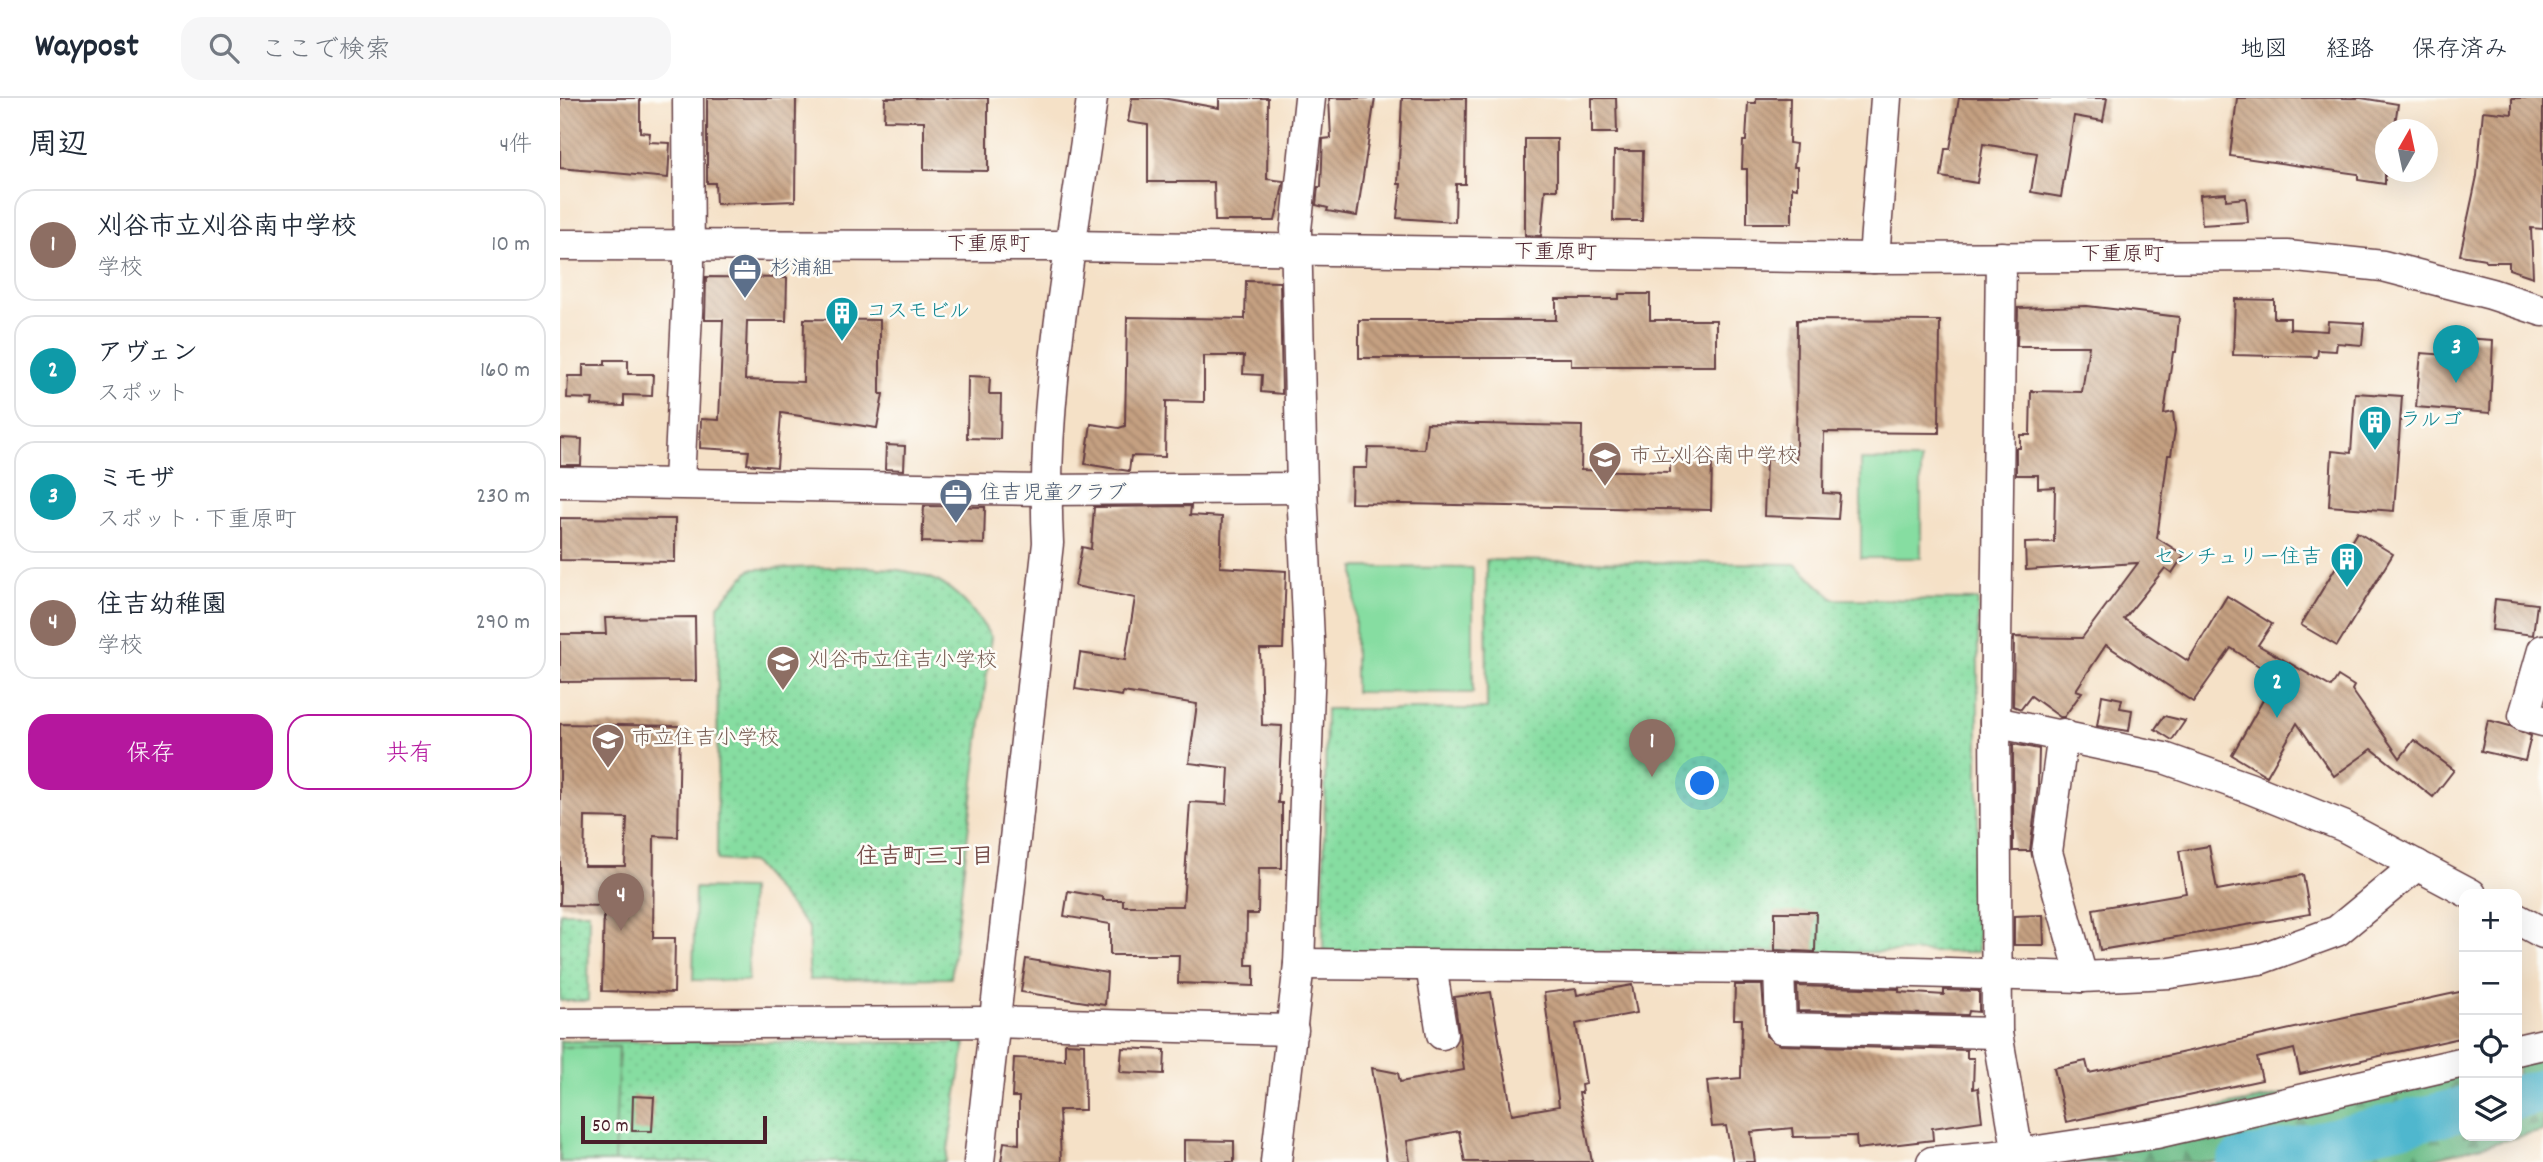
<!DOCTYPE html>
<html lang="ja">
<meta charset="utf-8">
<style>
:root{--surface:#fff;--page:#f6f6f7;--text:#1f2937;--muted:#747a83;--line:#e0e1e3;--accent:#b5179e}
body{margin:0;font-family:Dekko,"Klee One",sans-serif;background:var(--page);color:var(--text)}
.controls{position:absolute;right:21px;bottom:21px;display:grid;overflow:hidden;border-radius:14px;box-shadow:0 7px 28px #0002}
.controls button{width:63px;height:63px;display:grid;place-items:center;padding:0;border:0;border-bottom:2px solid var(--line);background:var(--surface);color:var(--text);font:35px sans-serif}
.compass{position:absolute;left:1815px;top:21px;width:63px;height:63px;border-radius:50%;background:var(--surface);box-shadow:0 7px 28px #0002;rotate:9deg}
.scale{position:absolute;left:21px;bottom:18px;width:186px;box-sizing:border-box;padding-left:7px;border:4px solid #4a1f2b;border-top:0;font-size:19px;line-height:24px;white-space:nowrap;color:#4a1f2b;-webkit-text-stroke:5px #fdfcf7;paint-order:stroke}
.you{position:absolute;left:1143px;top:686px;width:24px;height:24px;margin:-18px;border:5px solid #fff;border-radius:50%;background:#1a73e8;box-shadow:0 0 0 10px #1a73e833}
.badge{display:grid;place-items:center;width:46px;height:46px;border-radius:50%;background:var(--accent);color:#fff;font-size:23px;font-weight:700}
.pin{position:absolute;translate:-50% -58px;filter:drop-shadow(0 2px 4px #0008)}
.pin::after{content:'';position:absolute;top:37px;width:24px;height:21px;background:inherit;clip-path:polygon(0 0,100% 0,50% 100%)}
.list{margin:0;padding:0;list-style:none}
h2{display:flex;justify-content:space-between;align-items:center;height:91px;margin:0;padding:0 28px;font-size:30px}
h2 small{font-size:23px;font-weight:400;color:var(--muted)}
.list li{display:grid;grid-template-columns:46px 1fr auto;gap:21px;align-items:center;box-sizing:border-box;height:112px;margin:0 14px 14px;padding:0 14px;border:2px solid var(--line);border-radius:21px}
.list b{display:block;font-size:26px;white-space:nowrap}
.list p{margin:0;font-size:23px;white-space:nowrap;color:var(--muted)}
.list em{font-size:23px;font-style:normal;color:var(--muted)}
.actions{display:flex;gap:14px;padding:21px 28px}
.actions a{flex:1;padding:16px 0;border:2px solid var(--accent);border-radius:21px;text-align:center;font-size:24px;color:var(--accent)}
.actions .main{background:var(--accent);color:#fff}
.icon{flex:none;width:38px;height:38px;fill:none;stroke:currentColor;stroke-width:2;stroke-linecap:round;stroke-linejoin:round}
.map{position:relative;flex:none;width:1983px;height:1064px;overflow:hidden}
header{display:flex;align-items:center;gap:42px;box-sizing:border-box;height:98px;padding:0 35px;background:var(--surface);border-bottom:2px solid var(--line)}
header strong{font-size:33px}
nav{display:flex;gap:38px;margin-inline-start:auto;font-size:24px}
.search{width:490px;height:63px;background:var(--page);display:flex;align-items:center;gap:18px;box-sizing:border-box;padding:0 24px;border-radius:21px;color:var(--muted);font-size:26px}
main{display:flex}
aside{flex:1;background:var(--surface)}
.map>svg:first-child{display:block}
.green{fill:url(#green-dots);stroke:#687e66;stroke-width:2}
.forest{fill:url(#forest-firs);stroke:#5b6e59;stroke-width:2}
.pitch{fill:#86dda1;stroke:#687e66;stroke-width:2}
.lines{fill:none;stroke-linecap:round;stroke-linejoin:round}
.river{stroke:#50b7ce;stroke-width:44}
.building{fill:url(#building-back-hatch);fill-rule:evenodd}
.minor-casing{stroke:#643c42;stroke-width:33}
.minor{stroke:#fff;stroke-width:30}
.labels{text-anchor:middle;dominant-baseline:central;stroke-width:5;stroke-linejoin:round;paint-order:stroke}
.street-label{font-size:21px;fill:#4a1f2b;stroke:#fdfcf7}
.service-label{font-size:21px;fill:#4e5e75;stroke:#fdfcf7;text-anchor:start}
.culture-label{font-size:21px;fill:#0d838f;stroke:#fdfcf7;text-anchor:start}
.education-label{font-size:21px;fill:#785e54;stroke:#fdfcf7;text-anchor:start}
.neighbourhood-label{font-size:23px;font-weight:bold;fill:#754c49;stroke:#fdfcf7}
</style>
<header>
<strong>Waypost</strong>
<div class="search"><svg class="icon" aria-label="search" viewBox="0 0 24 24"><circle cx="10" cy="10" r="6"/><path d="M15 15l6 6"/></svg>ここで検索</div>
<nav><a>地図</a><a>経路</a><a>保存済み</a></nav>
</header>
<main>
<aside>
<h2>周辺<small>4件</small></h2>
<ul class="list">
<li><span class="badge" style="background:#8d6e63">1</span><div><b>刈谷市立刈谷南中学校</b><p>学校</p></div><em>10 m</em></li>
<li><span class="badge" style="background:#0f9aa8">2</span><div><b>アヴェン</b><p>スポット</p></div><em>160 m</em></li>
<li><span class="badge" style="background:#0f9aa8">3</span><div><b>ミモザ</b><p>スポット · 下重原町</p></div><em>230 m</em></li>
<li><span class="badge" style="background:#8d6e63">4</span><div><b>住吉幼稚園</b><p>学校</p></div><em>290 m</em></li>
</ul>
<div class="actions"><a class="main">保存</a><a>共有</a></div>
</aside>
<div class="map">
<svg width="1983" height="1064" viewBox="0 0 1983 1064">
<defs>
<pattern id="green-dots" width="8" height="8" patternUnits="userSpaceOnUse" patternTransform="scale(1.75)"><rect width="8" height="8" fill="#86dda1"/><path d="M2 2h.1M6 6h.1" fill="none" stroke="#75bd8b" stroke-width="1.8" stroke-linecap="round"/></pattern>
<pattern id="forest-firs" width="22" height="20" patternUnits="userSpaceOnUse" patternTransform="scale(1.75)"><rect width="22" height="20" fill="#6cbc87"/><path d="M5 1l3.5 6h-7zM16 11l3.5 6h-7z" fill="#5b986f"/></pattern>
<pattern id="building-back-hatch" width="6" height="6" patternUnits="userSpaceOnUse" patternTransform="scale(1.75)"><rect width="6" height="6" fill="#c5a081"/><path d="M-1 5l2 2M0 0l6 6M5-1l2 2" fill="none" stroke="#a2826a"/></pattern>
</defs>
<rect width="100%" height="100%" fill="#fdfcf7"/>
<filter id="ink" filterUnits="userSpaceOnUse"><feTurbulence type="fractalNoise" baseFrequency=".0143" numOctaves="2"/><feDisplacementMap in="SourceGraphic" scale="14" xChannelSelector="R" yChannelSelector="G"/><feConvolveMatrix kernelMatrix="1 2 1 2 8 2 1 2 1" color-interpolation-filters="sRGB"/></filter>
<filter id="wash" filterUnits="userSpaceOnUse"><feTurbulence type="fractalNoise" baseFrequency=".00686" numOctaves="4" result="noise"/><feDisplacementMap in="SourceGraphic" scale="28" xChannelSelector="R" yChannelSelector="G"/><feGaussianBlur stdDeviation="1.57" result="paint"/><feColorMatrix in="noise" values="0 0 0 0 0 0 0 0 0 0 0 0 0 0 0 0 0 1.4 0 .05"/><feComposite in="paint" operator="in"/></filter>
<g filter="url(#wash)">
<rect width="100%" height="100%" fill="#f5e1c7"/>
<g class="green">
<path d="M926,462L1235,466L1274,501L1418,502V854H763L766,611H927Z"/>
<path d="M191,471C241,471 331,461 375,482C400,494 417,516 431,539L391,880L249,882V830L193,765L157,762L158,507Z"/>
<path d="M0,814H29L28,903H0Z"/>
<path d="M0,943L405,945L386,1064H0Z"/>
</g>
<path class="forest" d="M1983,946V1033L1859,1064H1372L1904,962V1038H1957V951Z"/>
<g class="pitch">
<rect x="1301" y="362" width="60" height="98"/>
<path d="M795,469L913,470V595L795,594Z"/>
<path d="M135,790L190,791L188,883L133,882Z"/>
<path d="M0,949H59L54,1064H0Z"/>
</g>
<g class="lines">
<g class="river">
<path d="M1957,999L1983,993"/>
<path d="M1679,1064L1904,1011"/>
</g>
</g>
<g id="blocks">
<g class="building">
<path d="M0,0H80V34L90,35L89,44L110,45L108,80L0,70Z"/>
<path d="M147,0H236L235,103L156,106L155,85H147Z"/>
<path d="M325,0H428V73L364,72V23L324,22Z"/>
<path d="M572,0H602L659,10V0H708L707,81L724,83L715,123H655L654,84H588V27L568,24Z"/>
<path d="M769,0H815L797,118L767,113L768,110L756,107L758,89H761L763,41L771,40Z"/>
<path d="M842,0H906L905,86H896L895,124L837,120L841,86H838Z"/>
<path d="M1032,0H1056L1057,35H1032Z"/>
<path d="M1196,0H1230L1229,45L1236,46L1234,69H1237V90L1232,89V125H1187V71H1182L1183,43H1186L1188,5H1196Z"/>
<path d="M1399,0H1547L1543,23L1514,18L1501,99L1471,94L1477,55L1423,46L1417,85L1381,79L1385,51H1390Z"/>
<path d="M1677,0H1801L1838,6L1834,32H1825V86L1798,82V76L1670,58Z"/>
<path d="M1952,0H1983V131L1971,130L1973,179L1949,171V164H1926L1925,161L1900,157L1917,78L1923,13L1952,16Z"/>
<path d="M965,41H997V92H985L981,138L965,137Z"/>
<path d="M1054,53H1083L1082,123H1053Z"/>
<path d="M1666,95V102L1686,100L1688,124L1642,127L1640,97Z"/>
<path d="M146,179L227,180L226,223H187L185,282L243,284L244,221L320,222V296H323L317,330L221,315L217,369L187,366L189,353L140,350L141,321L159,322L163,222H145Z"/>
<path d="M686,183L720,184L722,296L701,294L702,277L683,276L684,258H644V304L606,303L605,359L571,358L569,373L525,366L531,326L559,330L565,328L567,219L685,221Z"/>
<path d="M1059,196H1090V222H1156V268H1011V260H799V222H996V201H1059Z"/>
<path d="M1675,201L1714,202V220H1730V231L1767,233L1768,223L1804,225L1802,247L1777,245L1776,253L1758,252L1757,259L1673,257Z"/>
<path d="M1527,208L1619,219L1616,254H1613L1604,316L1613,314L1615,332L1611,357H1608L1597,440L1624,457L1612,475L1605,470L1564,521L1628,563L1667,498L1712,526L1698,547L1771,589L1778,578L1794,588L1792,592L1840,660L1854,642L1894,672L1873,699L1812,651L1774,678L1737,625L1707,678L1672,657L1716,579L1671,550L1633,604L1546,547L1516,592L1522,594L1504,619H1500L1471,598L1461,611L1453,608L1454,539L1522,540L1578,465L1466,472L1465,445L1494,444L1495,389L1478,390V377H1456V350H1460V337H1470L1471,293L1522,294L1529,248H1457L1458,210Z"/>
<path d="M1237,222L1380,223L1379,335L1264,334L1263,395L1280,396L1278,421L1204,418L1206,361L1236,362Z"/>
<path d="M1903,240L1933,242L1930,315L1856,309L1861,255L1901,258Z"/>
<path d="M45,262H68V276H93L92,298L64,297V308L32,307L33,301L7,300L8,278H23V267H45Z"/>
<path d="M408,278L430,279L429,296H441L440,341L407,340Z"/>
<path d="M1795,295L1842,298L1834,413L1769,408L1772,353L1791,355Z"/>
<path d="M867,325L1022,328L1021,372L1110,374V360L1152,361L1151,412L791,405L792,370H807L808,350L864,351Z"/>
<path d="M0,340L22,341L21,367H0Z"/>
<path d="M326,347L345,348L344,372L325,371Z"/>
<path d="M364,408L425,409L424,446L362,444Z"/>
<path d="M631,408L630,417L662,419L660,469L726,473L723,551H700L702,627L722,628L718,705H722V770H699L698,816H687L686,867H694V888L618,885L619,857H550V826L504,818L508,793L543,799V802H563V808H623L630,704L667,706L669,670L629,665L637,606L563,594L562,598L515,591L520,555L565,562L575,500L515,488L522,449L531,451L534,409Z"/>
<path d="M0,420L115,421V464L0,462Z"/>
<path d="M1797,434L1833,456L1777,548L1741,527Z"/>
<path d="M1935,501L1977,506L1973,537L1932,532Z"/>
<path d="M135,519L136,583L0,584V536H46L45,520Z"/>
<path d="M1542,597L1562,601L1560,610L1572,612L1569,633L1537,628Z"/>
<path d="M1604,618L1625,623L1612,642L1595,631Z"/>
<path d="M1928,622L1950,628L1971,638L1965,663L1921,653Z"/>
<path d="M0,626L120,628L118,739L94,738L93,840H115L114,895L42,893L44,808L0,807ZM25,719L67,720L65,768H24Z"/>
<path d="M1453,646L1479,651L1478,687L1470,753H1453Z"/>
<path d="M1649,748L1657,792L1743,777L1750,816L1540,852L1533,811L1626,795L1619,753Z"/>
<path d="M1215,814H1256L1255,854L1215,852Z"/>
<path d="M1483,817L1484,847H1454V818Z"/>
<path d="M466,861L547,875L545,907L461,894Z"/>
<path d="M1072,887L1077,915L1016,926L1026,986L1021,987L1022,995H1019L1032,1064H905L899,1033L847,1043L850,1064H827L812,970L838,975L840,984L904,972L894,899L931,894L952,1016L999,1008L984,895L1016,891L1017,897Z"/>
<path d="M1175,887H1202L1206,938L1220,947L1407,952V960H1414L1413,991L1418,990L1422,1023L1372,1030L1373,1042L1297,1051L1296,1038L1233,1039L1232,1030L1191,1034L1195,1064H1173L1166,1028L1152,1029L1147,983L1181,980L1182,921H1174Z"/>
<path d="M1237,888L1339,891V894L1384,897V892L1419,893V914L1409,913L1408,917L1238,913Z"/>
<path d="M1904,893V939L1740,976L1734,951L1697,960L1702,982L1506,1024L1494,970L1526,963L1529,975Z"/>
<path d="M505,945L524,946L525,1012H499L501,1064H441L444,1044L459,1046V999H452L454,960L505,962Z"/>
<path d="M562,950L605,952L604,976L560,974Z"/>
<path d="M73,998L94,999L92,1033H72Z"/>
<path d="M624,1042L674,1043V1064H624Z"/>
</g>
</g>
</g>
<g filter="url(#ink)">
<use href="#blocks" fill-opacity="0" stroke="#643c42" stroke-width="2"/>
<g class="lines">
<defs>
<g id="minor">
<path d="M0,147L507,148L1314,160L1727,158L1823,168L1931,196L1983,213"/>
<path d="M1314,160L1326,0"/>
<path d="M0,384L485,392L742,390"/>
<path d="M119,384L129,172L128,0"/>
<path d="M1983,552L1964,618L1983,623"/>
<path d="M1435,624L1441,159"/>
<path d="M1503,636L1487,754L1522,879"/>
<path d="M1957,821L1983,835"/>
<path d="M739,866L1219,870L1522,879L1610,875L1700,861L1777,833L1857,767"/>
<path d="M871,868L882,936"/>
<path d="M1219,870L1221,930L1437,935"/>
<path d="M0,926L433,924L733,932"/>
<path d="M1957,952L1983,946"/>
<path d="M1458,1056L1437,935L1435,624L1604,660L1689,690L1783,728L1911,796"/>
<path d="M419,1064L488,445C480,296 513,147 532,0"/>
<path d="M716,1064L739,866L750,565L742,390L736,132L750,0"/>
<path d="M1372,1064L1458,1056L1597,1035L1904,964"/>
</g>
</defs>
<use href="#minor" class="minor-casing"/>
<use href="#minor" class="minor"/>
</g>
</g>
<defs>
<symbol id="office-pin" viewBox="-11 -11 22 30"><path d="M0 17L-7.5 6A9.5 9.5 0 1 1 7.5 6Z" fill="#5c6f8a" stroke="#fdfcf7"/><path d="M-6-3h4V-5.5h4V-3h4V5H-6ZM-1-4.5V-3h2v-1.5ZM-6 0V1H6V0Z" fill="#fff"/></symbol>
<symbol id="building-pin" viewBox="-11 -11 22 30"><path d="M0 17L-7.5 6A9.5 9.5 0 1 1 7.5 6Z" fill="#0f9aa8" stroke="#fdfcf7"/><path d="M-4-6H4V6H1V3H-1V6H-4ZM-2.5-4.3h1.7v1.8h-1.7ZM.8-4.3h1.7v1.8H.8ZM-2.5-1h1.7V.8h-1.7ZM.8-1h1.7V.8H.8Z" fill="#fff"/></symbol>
<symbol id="school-pin" viewBox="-11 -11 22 30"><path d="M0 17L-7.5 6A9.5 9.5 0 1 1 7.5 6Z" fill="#8d6e63" stroke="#fdfcf7"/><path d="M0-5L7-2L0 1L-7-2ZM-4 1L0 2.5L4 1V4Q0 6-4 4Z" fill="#fff"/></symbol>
</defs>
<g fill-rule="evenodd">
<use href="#office-pin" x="166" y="153" width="38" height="52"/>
<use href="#building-pin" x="263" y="196" width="38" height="52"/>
<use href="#building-pin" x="1796" y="305" width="38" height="52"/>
<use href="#school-pin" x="1026" y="341" width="38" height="52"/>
<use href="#office-pin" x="377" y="378" width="38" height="52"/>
<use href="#building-pin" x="1768" y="442" width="38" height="52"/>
<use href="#school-pin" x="204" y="545" width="38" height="52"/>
<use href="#school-pin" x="29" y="623" width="38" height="52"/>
</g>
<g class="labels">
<g class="street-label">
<text x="428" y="148">下重原町</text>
<text transform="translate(995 156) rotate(1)">下重原町</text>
<text x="1562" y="158">下重原町</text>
</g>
<g class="service-label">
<text x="210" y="172">杉浦組</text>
<text x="420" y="397">住吉児童クラブ</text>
</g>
<g class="culture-label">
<text x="306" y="215">コスモビル</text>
<text x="1840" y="324">ラルゴ</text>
<text x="1762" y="461" text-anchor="end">センチュリー住吉</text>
</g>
<g class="education-label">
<text x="1070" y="360">市立刈谷南中学校</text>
<text x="248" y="564">刈谷市立住吉小学校</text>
<text x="72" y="642">市立住吉小学校</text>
</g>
<g class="neighbourhood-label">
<text x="365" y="760">住吉町三丁目</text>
</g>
</g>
</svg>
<div class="controls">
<button>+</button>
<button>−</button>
<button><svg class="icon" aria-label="locate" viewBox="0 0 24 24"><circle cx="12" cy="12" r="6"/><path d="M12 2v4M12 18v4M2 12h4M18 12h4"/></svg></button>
<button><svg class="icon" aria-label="layers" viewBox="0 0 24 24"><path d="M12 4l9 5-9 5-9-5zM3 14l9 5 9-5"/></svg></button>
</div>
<svg class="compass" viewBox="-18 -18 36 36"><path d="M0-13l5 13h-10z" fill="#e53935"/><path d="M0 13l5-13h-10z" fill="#747a83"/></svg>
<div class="scale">50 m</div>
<div class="you"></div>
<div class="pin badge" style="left:1092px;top:679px;background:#8d6e63">1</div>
<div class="pin badge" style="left:1717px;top:620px;background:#0f9aa8">2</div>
<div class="pin badge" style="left:1896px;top:285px;background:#0f9aa8">3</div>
<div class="pin badge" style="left:61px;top:833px;background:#8d6e63">4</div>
</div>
</main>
